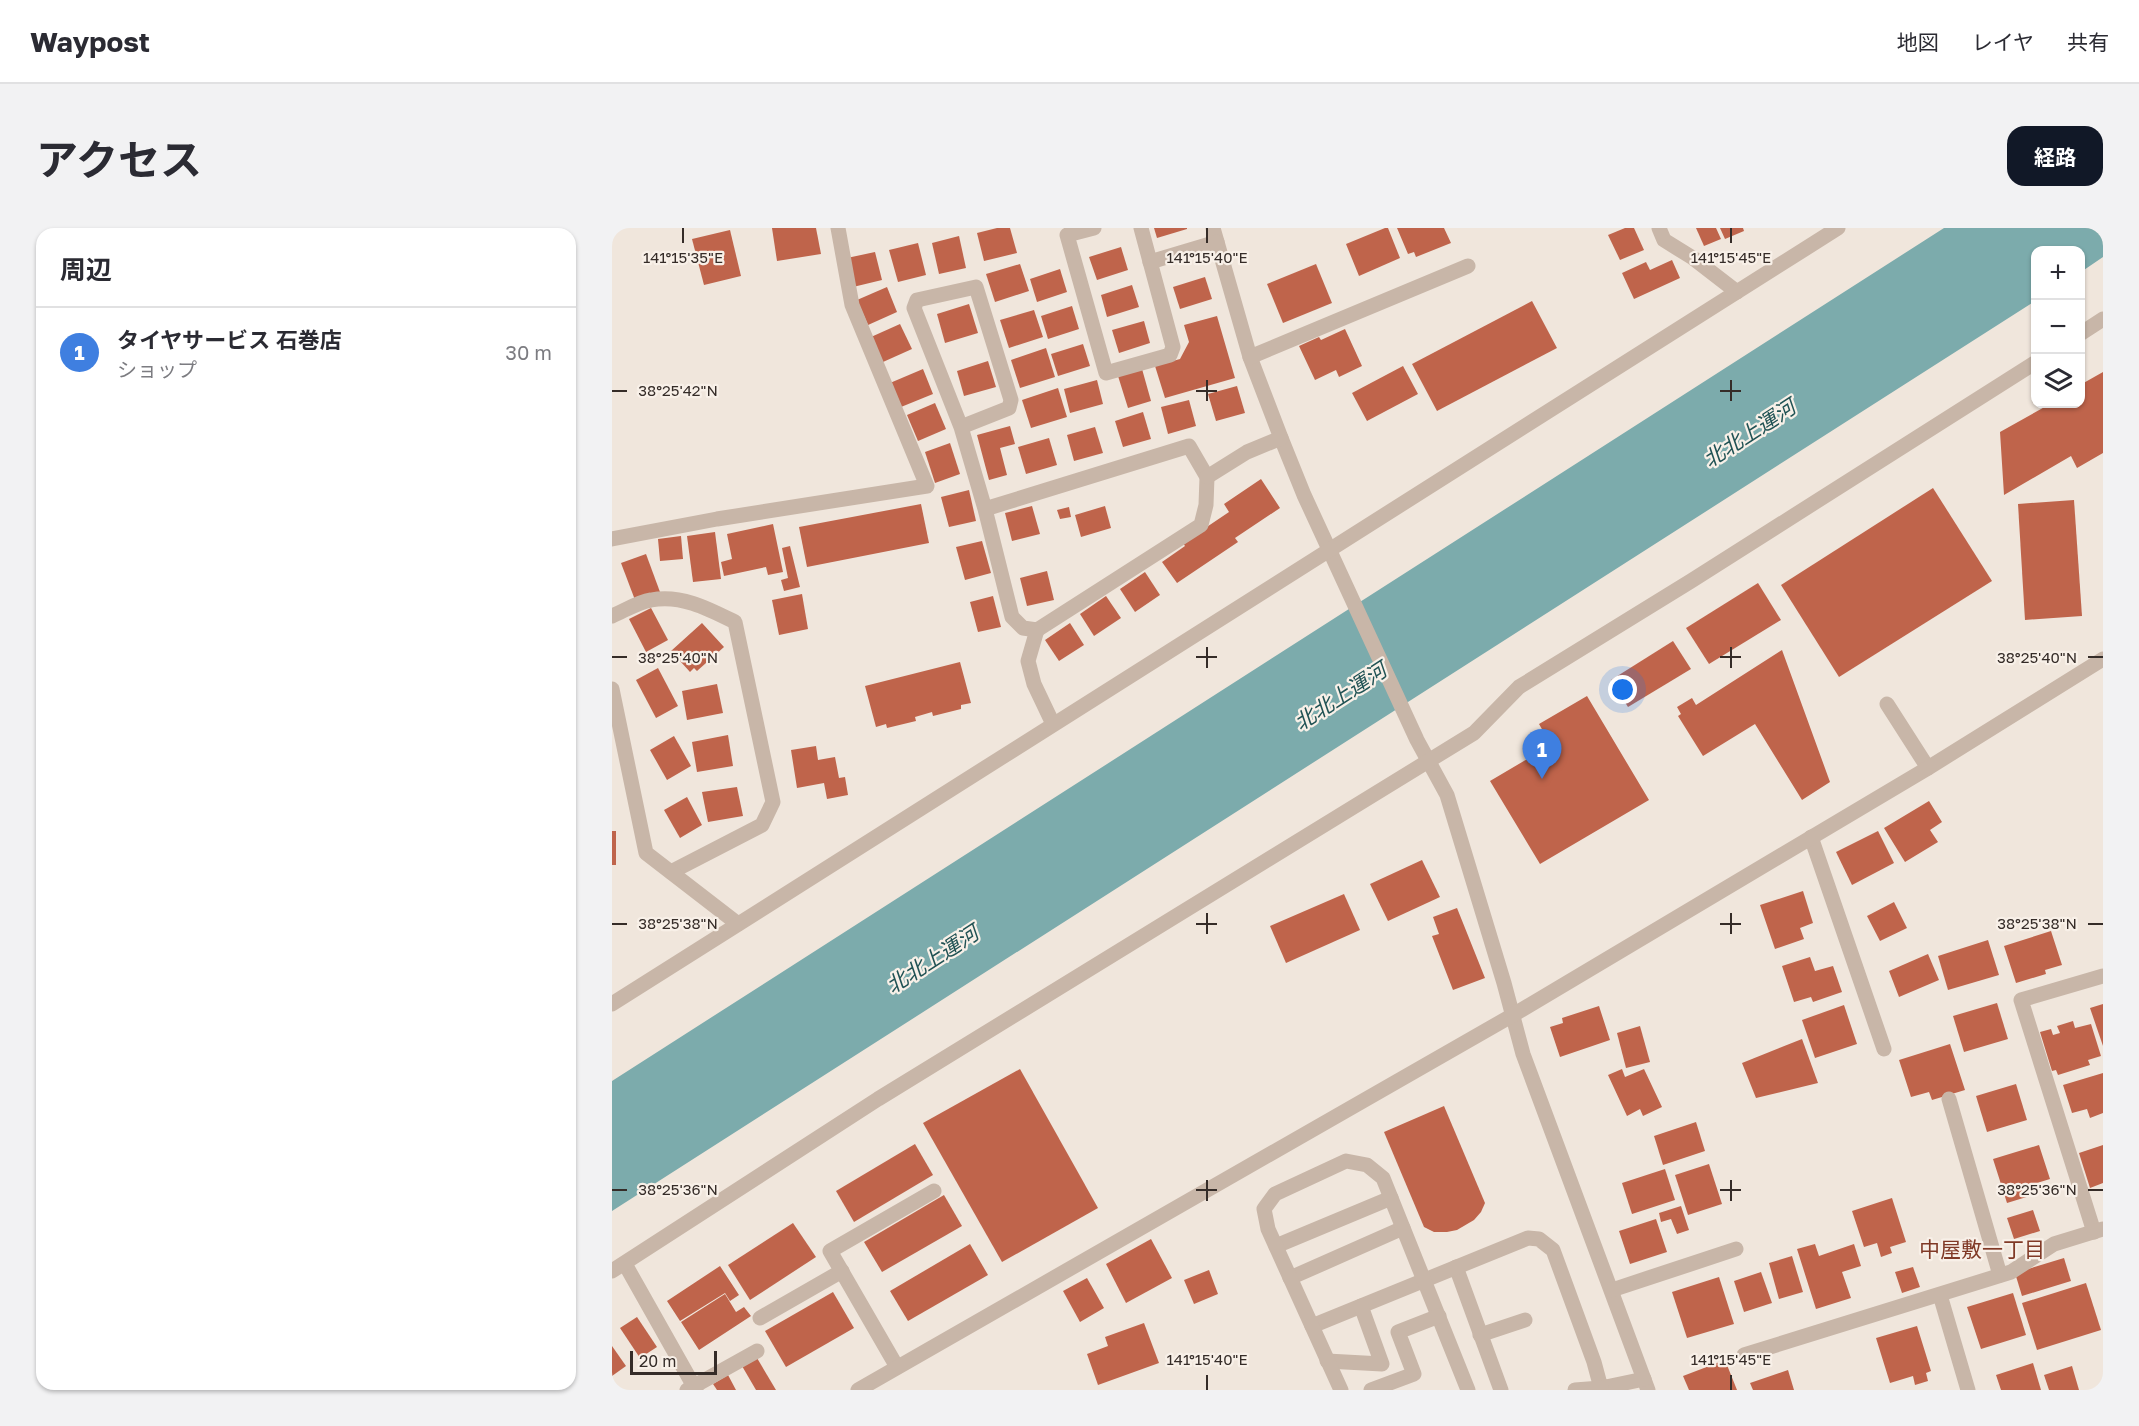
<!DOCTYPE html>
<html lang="ja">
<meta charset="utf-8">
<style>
:root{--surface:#fff;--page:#f2f2f3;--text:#2b2b33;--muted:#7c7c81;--line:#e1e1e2;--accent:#111827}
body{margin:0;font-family:"Golos Text","Noto Sans JP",sans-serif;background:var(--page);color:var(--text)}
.controls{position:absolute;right:18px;top:18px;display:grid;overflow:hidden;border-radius:12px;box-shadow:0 2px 4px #0004}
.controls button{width:54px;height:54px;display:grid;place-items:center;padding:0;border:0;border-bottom:2px solid var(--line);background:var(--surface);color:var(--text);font:30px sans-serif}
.scale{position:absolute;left:18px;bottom:15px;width:87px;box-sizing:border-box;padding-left:6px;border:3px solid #352c28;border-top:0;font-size:16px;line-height:21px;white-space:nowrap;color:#352c28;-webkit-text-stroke:4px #f8f0e8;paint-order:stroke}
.you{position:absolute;left:1011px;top:462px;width:21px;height:21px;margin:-15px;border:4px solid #fff;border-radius:50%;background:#1a73e8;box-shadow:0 0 0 9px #1a73e833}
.badge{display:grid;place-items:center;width:39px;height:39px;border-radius:50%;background:var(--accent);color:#fff;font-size:20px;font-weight:700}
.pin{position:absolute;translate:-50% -50px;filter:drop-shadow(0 2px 3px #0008)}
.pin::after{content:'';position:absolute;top:32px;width:21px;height:18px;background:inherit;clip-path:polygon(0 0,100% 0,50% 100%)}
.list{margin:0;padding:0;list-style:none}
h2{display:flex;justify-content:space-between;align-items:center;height:78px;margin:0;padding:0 24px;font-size:26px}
h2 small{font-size:20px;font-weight:400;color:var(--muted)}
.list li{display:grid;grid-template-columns:39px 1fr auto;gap:18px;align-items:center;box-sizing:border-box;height:90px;padding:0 24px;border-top:2px solid var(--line)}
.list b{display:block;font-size:22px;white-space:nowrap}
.list p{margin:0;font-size:20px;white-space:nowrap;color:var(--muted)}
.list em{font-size:20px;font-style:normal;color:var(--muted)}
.icon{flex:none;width:33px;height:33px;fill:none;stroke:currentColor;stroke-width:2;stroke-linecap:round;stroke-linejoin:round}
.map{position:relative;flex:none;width:1491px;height:1162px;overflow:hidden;border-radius:18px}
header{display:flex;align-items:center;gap:36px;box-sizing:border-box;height:84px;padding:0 30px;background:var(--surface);border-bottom:2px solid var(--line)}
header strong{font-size:28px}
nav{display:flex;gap:33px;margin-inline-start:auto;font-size:21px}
.intro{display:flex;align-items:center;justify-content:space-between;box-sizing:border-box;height:144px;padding:0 36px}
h1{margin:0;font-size:42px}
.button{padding:15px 27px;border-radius:18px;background:var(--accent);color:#fff;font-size:21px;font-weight:700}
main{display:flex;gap:36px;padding:0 36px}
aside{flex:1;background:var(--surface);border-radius:18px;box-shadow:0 2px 4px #0004}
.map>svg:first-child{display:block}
.water{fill:#7cabac}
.building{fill:#bf644b}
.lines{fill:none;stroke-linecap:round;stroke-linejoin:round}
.minor{stroke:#c8b6a8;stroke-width:15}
.ticks{fill:none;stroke:#352c28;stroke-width:2}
.labels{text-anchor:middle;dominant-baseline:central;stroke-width:4.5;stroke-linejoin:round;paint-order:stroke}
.water-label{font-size:21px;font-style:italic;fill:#205254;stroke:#f8f0e8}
.neighbourhood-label{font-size:21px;fill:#803926;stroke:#f8f0e8}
.ticks-label{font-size:15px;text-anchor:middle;fill:#352c28;stroke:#f8f0e8;stroke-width:4.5;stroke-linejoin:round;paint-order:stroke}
</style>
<header>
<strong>Waypost</strong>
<nav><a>地図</a><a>レイヤ</a><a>共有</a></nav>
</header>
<div class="intro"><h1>アクセス</h1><a class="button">経路</a></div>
<main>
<aside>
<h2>周辺<small></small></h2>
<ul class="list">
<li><span class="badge" style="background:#3f7fe0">1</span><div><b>タイヤサービス 石巻店</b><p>ショップ</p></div><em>30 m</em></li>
</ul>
</aside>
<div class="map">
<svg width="1491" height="1162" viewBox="0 0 1491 1162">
<rect width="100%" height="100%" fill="#f0e6dc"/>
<path class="water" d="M1332,0H1491V29L1469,44L1468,22H1424L1423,73L0,983V853Z"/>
<g class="building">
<path d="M160,0H204L209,26L165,33Z"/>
<path d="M385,0H398L405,25L372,33L365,5Z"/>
<path d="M542,0H575V1L545,10Z"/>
<path d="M773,0H776L788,30L747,48L734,16Z"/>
<path d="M785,0H832L839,15L804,29L802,24L796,26Z"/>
<path d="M1013,0H1022L1032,22L1008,32L996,7Z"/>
<path d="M1084,0H1104L1109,11L1092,18Z"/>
<path d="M1108,0H1131L1132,3L1113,11Z"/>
<path d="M118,2L129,48L92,57L80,11Z"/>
<path d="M347,8L354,40L327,46L320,15Z"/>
<path d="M306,15L314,47L286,54L277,22Z"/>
<path d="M509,19L516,42L485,52L477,29Z"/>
<path d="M263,24L270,52L241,59L235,30Z"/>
<path d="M1060,32L1068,50L1022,71L1010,45L1034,34L1038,42Z"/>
<path d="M408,36L417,63L383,74L374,46Z"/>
<path d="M704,36L720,75L671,95L655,56Z"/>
<path d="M448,41L455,64L425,74L418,51Z"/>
<path d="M593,49L600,71L568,81L561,59Z"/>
<path d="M520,57L527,79L495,89L489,67Z"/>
<path d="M275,59L285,84L256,97L245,72Z"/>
<path d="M920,73L945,120L825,183L800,136Z"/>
<path d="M357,76L366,105L333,115L325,86Z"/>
<path d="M460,78L467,101L436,111L429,88Z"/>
<path d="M422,82L431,109L397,120L388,92Z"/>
<path d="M605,88L623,150L553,170L543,138L568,131L577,114L572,97Z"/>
<path d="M532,93L538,115L507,125L500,102Z"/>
<path d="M288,96L300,121L271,134L259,109Z"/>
<path d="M733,101L750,138L727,149L724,142L703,152L687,118L707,109L709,112Z"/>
<path d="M471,116L478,138L446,148L439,126Z"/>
<path d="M434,120L443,149L408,160L399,132Z"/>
<path d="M376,133L384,159L352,168L345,143Z"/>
<path d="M791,138L806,166L755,193L740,165Z"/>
<path d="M311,141L321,166L289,179L278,155Z"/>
<path d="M530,141L539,173L516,180L506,148Z"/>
<path d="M1491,144V225L1465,240L1459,228L1392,267L1388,204L1438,176H1468V157Z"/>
<path d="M485,152L491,176L458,185L452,161Z"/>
<path d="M625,158L633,185L604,193L596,166Z"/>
<path d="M446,160L455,189L419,200L410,172Z"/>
<path d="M577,172L584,198L556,206L549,179Z"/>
<path d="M323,175L334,201L306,213L295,187Z"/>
<path d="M531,184L539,211L511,219L503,193Z"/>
<path d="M398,198L403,216L388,220L395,247L377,252L365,207Z"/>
<path d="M483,199L491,225L462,233L455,207Z"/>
<path d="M437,210L445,237L414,246L406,219Z"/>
<path d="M338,215L348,246L323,255L313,224Z"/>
<path d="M649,251L668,280L623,310L626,314L565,355L550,334L573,318L571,315L617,284L612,276Z"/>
<path d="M1321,260L1380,353L1227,449L1169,357Z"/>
<path d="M357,262L364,293L337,299L329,269Z"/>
<path d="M1462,272L1470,388L1413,392L1406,276Z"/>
<path d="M309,276L317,315L195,339L187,299Z"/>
<path d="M420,278L428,306L400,313L393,285Z"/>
<path d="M493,278L499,300L469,309L463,287Z"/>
<path d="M457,279L459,289L448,291L445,282Z"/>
<path d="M161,296L171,344L156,347L154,339L112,348L109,334L120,331L115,306Z"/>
<path d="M103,304L109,351L81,354L75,308Z"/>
<path d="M69,308L71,331L48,333L46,311Z"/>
<path d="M370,313L379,345L353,352L344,319Z"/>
<path d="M178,318L188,359L172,363L169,352L176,350L170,320Z"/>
<path d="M34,326L48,364L23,372L9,335Z"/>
<path d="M435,343L442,372L415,378L408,350Z"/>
<path d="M533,344L548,367L523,384L508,361Z"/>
<path d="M1146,355L1169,392L1097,436L1074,400Z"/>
<path d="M190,366L196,401L167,407L160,372Z"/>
<path d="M381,368L389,399L366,404L358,374Z"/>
<path d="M494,368L509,390L482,408L468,386Z"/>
<path d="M39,380L56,412L34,424L17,391Z"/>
<path d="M90,395L112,419L85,443L82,440L78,444L59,423Z"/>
<path d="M458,395L472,417L447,433L433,412Z"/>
<path d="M1061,413L1079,441L1016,479L999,452Z"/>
<path d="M1170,422L1218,554L1190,572L1143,496L1091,528L1066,488L1069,486L1065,479L1080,470L1084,477Z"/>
<path d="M348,434L359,475L349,477V481L321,488L320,484L303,489L304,493L275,500L274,496L264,499L253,458Z"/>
<path d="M46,440L66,478L44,490L24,452Z"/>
<path d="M105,456L111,485L75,492L70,463Z"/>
<path d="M975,468L1037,572L928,636L878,553L939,517L927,496Z"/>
<path d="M116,507L121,538L85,544L80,514Z"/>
<path d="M62,508L79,538L55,552L38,522Z"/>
<path d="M204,518L206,532L223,529L227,550L233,549L236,567L215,571L212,555L185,560L179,522Z"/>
<path d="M125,559L131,588L96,594L90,564Z"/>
<path d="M75,569L90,597L68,610L52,582Z"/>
<path d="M1317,573L1330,594L1318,602L1326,614L1293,634L1272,600Z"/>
<rect x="0" y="603" width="4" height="34"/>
<path d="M1266,603L1282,635L1240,657L1224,624Z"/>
<path d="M810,632L828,669L776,693L758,656Z"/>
<path d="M1191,663L1201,695L1188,700L1192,711L1163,721L1148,677Z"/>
<path d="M732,666L748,702L674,735L658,698Z"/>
<path d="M1282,674L1295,700L1268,713L1255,688Z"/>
<path d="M845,680L873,750L841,762L820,708L827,706L821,689Z"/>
<path d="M1439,703L1450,737L1433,742L1434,746L1404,755L1392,718Z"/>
<path d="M1376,712L1387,747L1336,762L1326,728Z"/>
<path d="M1316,726L1327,752L1287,769L1277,743Z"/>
<path d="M1198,729L1203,743L1221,738L1230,764L1201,774L1199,769L1182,774L1170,738Z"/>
<path d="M1385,775L1396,811L1352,824L1341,788Z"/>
<path d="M1491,776V818L1478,780Z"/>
<path d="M1232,777L1245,816L1203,830L1190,792Z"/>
<path d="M987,778L998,812L948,829L938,799L951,795L950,790Z"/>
<path d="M1461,793L1463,800L1479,796L1489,828L1476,832L1478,837L1446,847L1444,842L1440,843L1428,804L1439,801L1441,807L1448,805L1445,798Z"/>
<path d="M1028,798L1038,834L1014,840L1005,805Z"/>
<path d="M1190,811L1206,855L1144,870L1130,835Z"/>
<path d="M1338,816L1353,862L1320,872L1317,864L1299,869L1287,832Z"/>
<path d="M408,841L486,980L390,1034L311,895Z"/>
<path d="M1010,841L1013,849L1032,841L1050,879L1031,888L1028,881L1015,888L996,847Z"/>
<path d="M1491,845V885L1478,890L1475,881L1460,885L1451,857Z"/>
<path d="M1404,856L1415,892L1375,904L1364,868Z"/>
<path d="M832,878L873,975L869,984L862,992L845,1002L835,1004H822L812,999L772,904Z"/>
<path d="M1084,894L1093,923L1051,937L1042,908Z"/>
<path d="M303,916L321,947L242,994L224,963Z"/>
<path d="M1427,917L1438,951L1418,957L1421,967L1395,975L1381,931Z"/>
<path d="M1491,917V955L1478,960L1467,925Z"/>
<path d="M1097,936L1110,976L1076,987L1063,947Z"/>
<path d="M1053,941L1063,972L1020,986L1010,955Z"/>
<path d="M332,967L350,998L270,1044L252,1014Z"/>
<path d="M1280,970L1294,1014L1278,1019L1280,1025L1269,1029L1265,1015L1252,1019L1240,983Z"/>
<path d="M1069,978L1077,1002L1065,1006L1059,991L1049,994L1047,985Z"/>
<path d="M1421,982L1428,1003L1402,1011L1395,990Z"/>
<path d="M1044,991L1055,1024L1018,1036L1007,1003Z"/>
<path d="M181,995L204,1029L138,1072L116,1037Z"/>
<path d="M539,1011L560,1050L514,1075L494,1036Z"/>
<path d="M358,1016L376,1047L296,1093L278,1063Z"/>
<path d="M1203,1016L1207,1028L1242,1016L1249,1038L1230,1044L1239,1070L1204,1081L1185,1021Z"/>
<path d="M1180,1028L1191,1064L1167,1071L1157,1035Z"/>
<path d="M1452,1030L1459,1053L1410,1068L1403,1045Z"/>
<path d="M108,1038L127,1067L118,1073L113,1065L68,1093L55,1073Z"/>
<path d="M1301,1039L1308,1059L1290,1065L1283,1044Z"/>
<path d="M597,1042L606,1066L582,1076L572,1052Z"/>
<path d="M1149,1044L1160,1075L1132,1084L1122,1053Z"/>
<path d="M1107,1049L1122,1096L1075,1110L1060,1064Z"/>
<path d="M475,1050L492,1080L468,1094L451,1063Z"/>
<path d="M1474,1055L1489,1102L1425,1122L1410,1075Z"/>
<path d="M221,1064L242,1100L174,1139L153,1103Z"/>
<path d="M1401,1065L1414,1107L1369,1121L1355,1079Z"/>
<path d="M113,1066L124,1084L132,1079L139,1088L87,1122L69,1094Z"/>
<path d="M25,1089L45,1119L28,1130L8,1100Z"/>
<path d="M532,1095L547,1135L486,1157L475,1126L496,1118L493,1109Z"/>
<path d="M1305,1098L1319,1143L1314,1145L1316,1153L1303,1157L1301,1148L1278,1155L1264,1110Z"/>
<path d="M0,1118L14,1138L0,1148Z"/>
<path d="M145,1130L164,1162H144L130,1138Z"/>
<path d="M1113,1132L1125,1162H1077L1071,1148Z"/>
<path d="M1421,1135L1429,1162H1389L1384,1147Z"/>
<path d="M1460,1138L1467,1162H1437L1432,1147Z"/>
<path d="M1176,1142L1182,1162H1141L1138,1155Z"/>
<path d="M116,1147L124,1162H105L101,1156Z"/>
</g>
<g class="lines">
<g class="minor">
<path d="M482,0L455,7L494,145L558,127L561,119L529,0"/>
<path d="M601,0L638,129L669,210L692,267L805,512L835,567L892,755L911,826L1036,1162"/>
<path d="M1047,0L1052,12L1081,30L1125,64"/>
<path d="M538,34L605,14"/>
<path d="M1468,106L1491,91"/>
<path d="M638,129L856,38"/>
<path d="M349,199L397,180L399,172L364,59L305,72L302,80L349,199L373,281L400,389L411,400L425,402L589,297L594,277L595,249L577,218L373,281"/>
<path d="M595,249L635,224L669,210"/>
<path d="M0,311L105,291L315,258L240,77L226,0"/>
<path d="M0,388C12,383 26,374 39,372C69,366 97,381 123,394L161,574L150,597L59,644"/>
<path d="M425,402L416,433L422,456L441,496"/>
<path d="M0,461L34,625L126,696"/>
<path d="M1275,476L1316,540"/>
<path d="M1199,609L1272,821"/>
<path d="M0,776L1226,0"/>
<path d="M1337,871L1388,1047"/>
<path d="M1482,1004L1409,772L1491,748"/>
<path d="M664,1018L779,970"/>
<path d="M13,1036L84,1162"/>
<path d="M844,1039L889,1162"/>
<path d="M0,1043L266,871L862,505L907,459L1079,353L1424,134"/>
<path d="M678,1050L791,1000"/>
<path d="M1000,1062L1124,1021"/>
<path d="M1328,1067L1356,1162"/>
<path d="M148,1090L230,1043"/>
<path d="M700,1098L916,1010L927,1011L941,1022L982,1134L989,1160L1032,1151"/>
<path d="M868,1107L913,1092"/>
<path d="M1132,1127L1399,1044L1442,1016L1491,1001"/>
<path d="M715,1133L770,1136L749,1078"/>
<path d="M285,1139L218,1023L322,963"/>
<path d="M75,1162L145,1123"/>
<path d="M246,1162L901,787L1316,540L1491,431"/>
<path d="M729,1162L656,1001L652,981L663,966L734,933L755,937L771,950L856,1162"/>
<path d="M759,1162L802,1146L786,1104L827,1088"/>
<path d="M963,1162L989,1160V1162"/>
</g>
</g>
<path class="ticks" d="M71,0V15M595,0V15M1119,0V15M595,152V173M1119,152V173M0,163H15M584,163H605M1108,163H1129M595,419V440M1119,419V440M0,429H15M584,429H605M1108,429H1129M1476,429H1491M595,685V706M1119,685V706M0,696H15M584,696H605M1108,696H1129M1476,696H1491M595,952V973M1119,952V973M0,962H15M584,962H605M1108,962H1129M1476,962H1491M595,1147V1162M1119,1147V1162"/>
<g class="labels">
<g class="water-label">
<text transform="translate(1137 205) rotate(-33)">北北上運河</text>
<text transform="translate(728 468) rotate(-33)">北北上運河</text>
<text transform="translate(320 731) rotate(-33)">北北上運河</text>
</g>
<g class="neighbourhood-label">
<text x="1370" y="1021">中屋敷一丁目</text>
</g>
</g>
<g class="ticks-label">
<text x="71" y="35">141°15'35"E</text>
<text x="595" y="35">141°15'40"E</text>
<text x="1119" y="35">141°15'45"E</text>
<text x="66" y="168">38°25'42"N</text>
<text x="66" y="435">38°25'40"N</text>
<text x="1425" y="435">38°25'40"N</text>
<text x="66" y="701">38°25'38"N</text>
<text x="1425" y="701">38°25'38"N</text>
<text x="66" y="967">38°25'36"N</text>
<text x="1425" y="967">38°25'36"N</text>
<text x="595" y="1137">141°15'40"E</text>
<text x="1119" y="1137">141°15'45"E</text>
</g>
</svg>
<div class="controls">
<button>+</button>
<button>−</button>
<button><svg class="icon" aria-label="layers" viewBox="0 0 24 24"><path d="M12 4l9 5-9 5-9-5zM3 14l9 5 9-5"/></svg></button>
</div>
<div class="scale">20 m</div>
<div class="you"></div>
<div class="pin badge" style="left:930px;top:551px;background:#3f7fe0">1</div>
</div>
</main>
